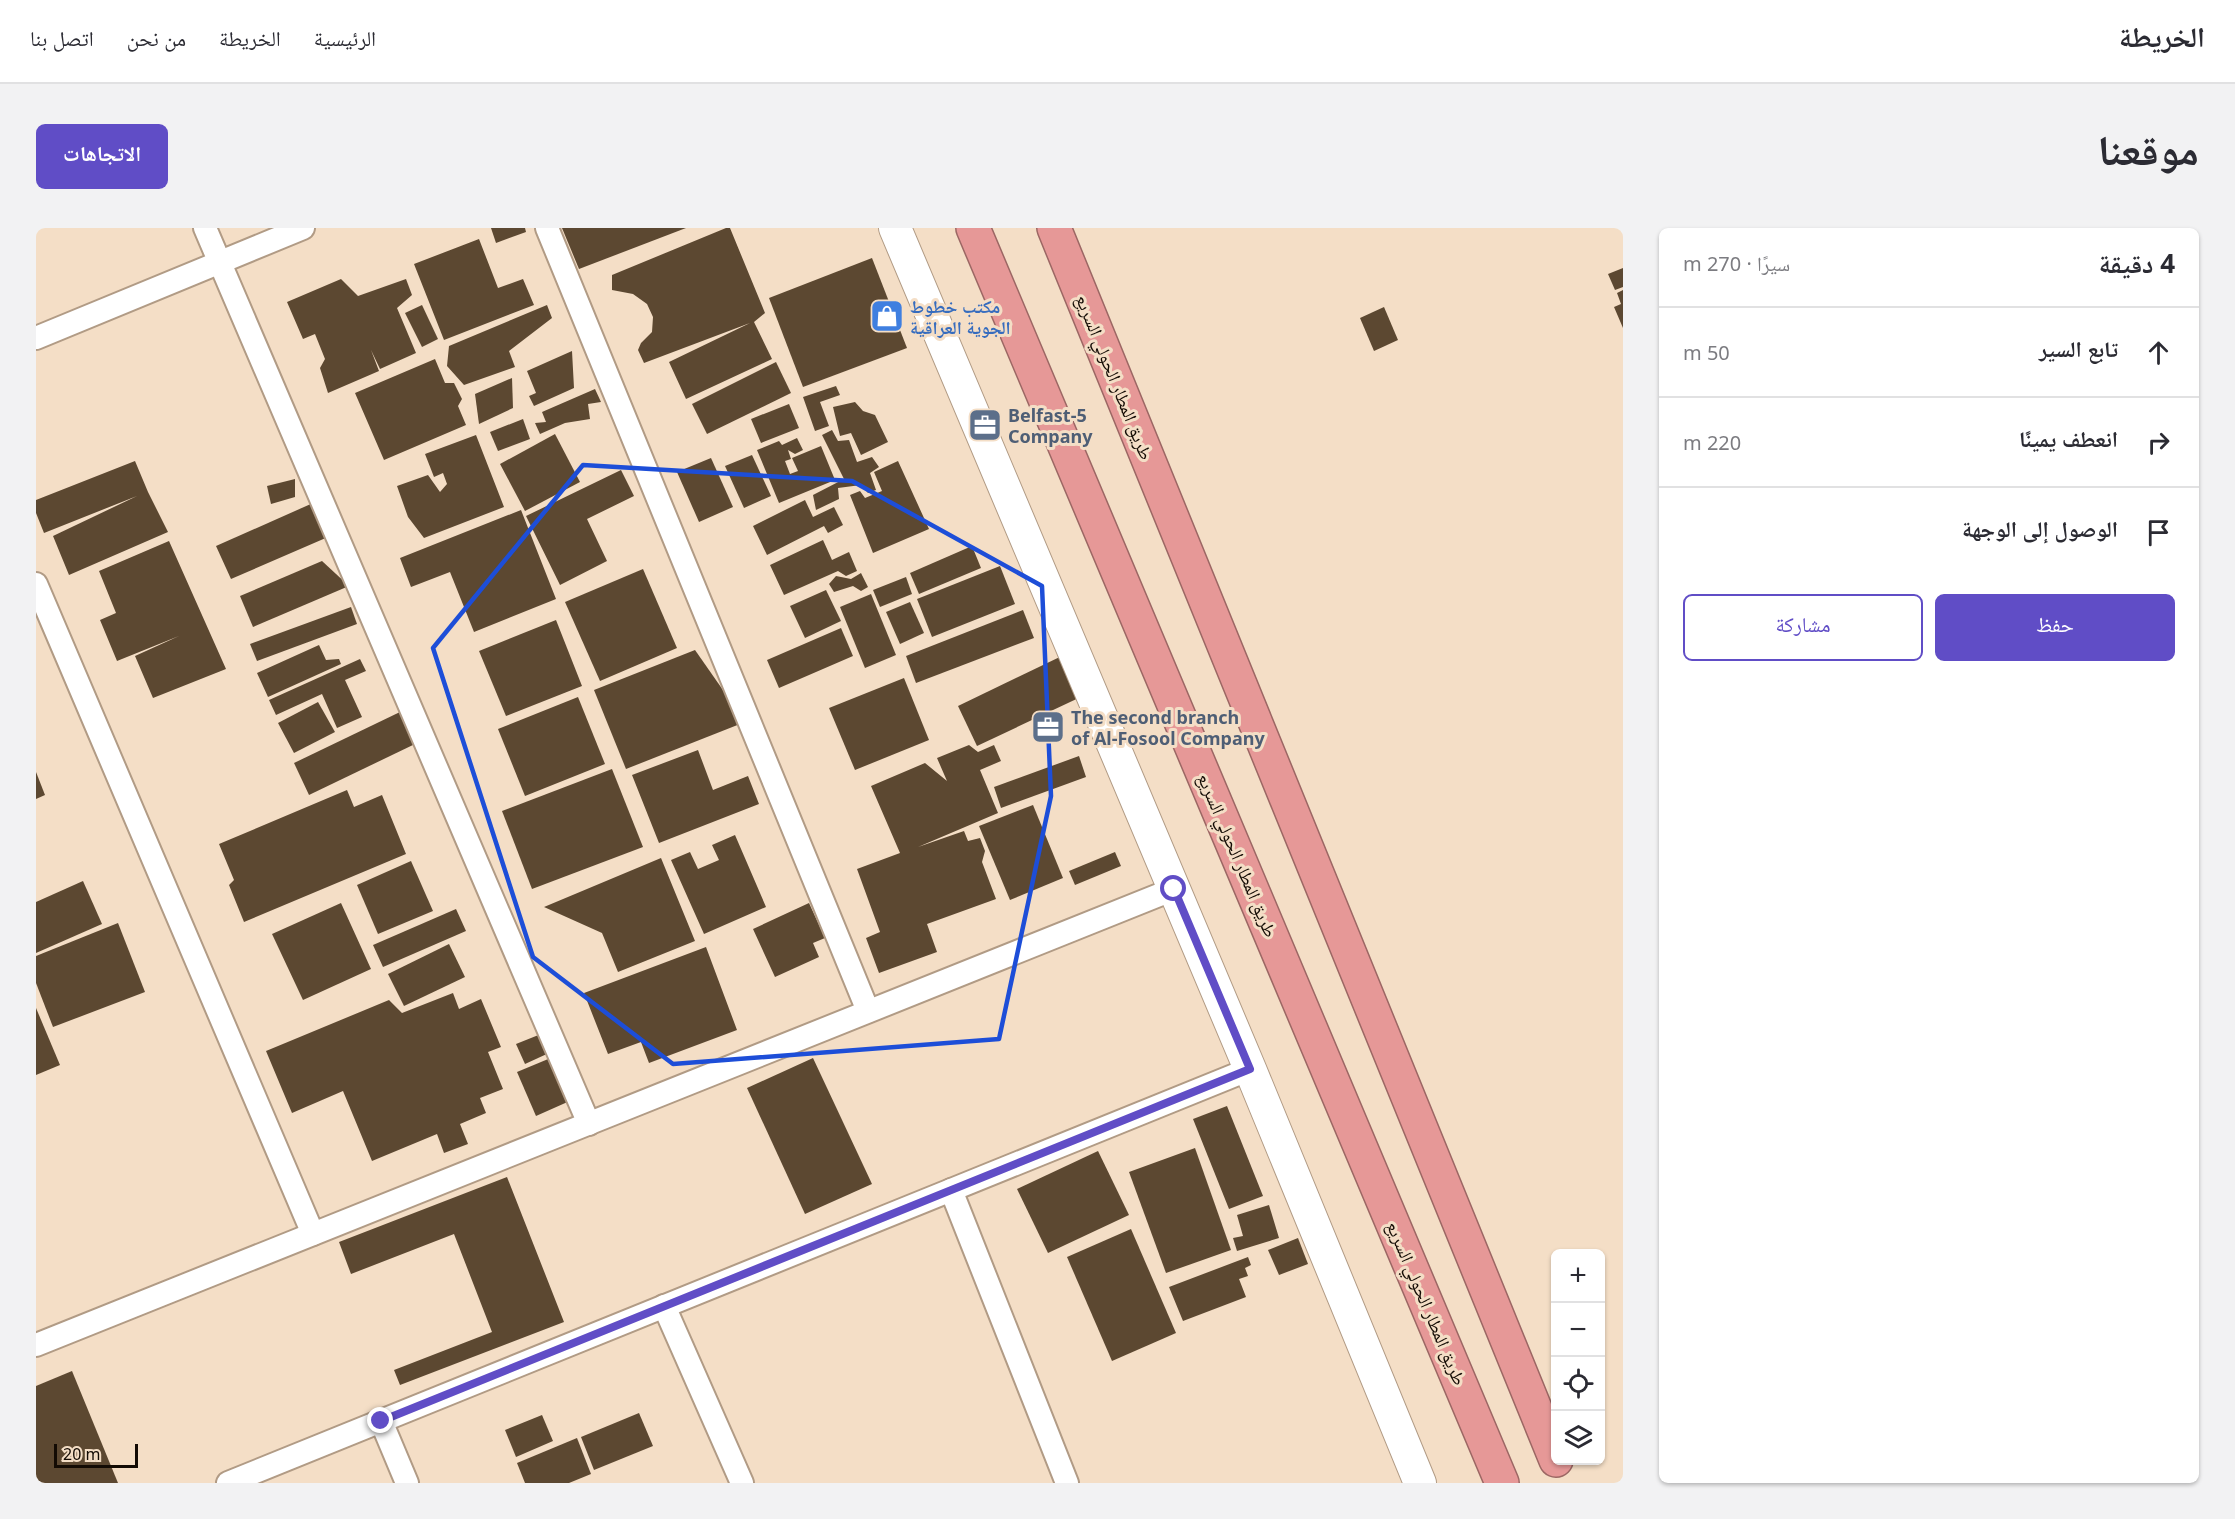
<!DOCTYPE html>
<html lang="ar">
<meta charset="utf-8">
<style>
:root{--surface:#fff;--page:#f2f2f3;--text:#2b2b33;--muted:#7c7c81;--line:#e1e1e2;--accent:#604dc6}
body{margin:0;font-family:"Noto Sans","Noto Naskh Arabic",sans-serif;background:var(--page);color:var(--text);direction:rtl}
.controls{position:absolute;right:18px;bottom:18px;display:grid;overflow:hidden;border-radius:9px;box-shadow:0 2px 4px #0004}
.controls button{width:54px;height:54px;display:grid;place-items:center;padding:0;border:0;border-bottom:2px solid var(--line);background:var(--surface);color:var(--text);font:30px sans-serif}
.scale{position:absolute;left:18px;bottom:15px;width:84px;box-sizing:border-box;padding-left:6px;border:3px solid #130b04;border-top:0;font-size:16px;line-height:21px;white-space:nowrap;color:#130b04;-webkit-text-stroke:4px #f4dec6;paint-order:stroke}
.stop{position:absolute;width:18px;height:18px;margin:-14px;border:4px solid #604dc6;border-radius:50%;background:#fff}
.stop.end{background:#604dc6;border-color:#fff;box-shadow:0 2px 6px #0008}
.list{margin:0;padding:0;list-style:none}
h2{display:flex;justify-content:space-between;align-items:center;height:78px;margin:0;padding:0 24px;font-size:26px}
h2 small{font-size:20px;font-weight:400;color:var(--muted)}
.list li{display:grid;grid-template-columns:39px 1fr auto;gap:18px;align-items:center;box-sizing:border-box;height:90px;padding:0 24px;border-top:2px solid var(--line)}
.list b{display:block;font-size:22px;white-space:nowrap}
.list em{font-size:20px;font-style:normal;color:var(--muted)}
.actions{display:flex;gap:12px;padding:18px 24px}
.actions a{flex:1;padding:14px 0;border:2px solid var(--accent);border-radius:9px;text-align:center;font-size:21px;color:var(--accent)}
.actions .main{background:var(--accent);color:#fff}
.icon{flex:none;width:33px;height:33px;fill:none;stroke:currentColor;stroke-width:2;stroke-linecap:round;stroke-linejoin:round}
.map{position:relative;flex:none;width:1587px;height:1255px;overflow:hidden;direction:ltr;border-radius:9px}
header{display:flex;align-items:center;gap:36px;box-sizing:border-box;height:84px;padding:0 30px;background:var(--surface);border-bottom:2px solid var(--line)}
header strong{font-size:28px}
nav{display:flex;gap:33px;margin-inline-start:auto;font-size:21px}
.intro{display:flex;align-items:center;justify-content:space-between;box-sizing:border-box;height:144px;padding:0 36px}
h1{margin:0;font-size:42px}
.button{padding:15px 27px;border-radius:9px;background:var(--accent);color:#fff;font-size:21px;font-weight:700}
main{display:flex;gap:36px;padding:0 36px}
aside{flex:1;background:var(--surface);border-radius:9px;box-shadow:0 2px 4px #0004}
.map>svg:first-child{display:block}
.building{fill:#5c4831}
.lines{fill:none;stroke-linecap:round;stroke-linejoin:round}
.street-casing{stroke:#b19b85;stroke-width:26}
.secondary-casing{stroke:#b19b85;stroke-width:34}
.highway-casing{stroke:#9c6764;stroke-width:36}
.street{stroke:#fff;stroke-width:22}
.secondary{stroke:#fff;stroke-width:32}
.highway{stroke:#e69897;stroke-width:33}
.route{stroke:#604dc6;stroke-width:8}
.marked{fill:none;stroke:#1d4ed8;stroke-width:4.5;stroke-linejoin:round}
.labels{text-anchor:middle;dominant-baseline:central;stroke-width:6;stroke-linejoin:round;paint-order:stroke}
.shop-label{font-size:18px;font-weight:bold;fill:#366cbe;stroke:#f4dec6;text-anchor:start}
.street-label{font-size:18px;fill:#130b04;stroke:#f4dec6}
.service-label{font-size:18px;font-weight:bold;fill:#4e5e75;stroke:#f4dec6;text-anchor:start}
</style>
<header>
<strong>الخريطة</strong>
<nav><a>الرئيسية</a><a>الخريطة</a><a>من نحن</a><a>اتصل بنا</a></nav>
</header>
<div class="intro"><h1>موقعنا</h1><a class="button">الاتجاهات</a></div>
<main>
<aside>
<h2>4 دقيقة<small>سيرًا · 270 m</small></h2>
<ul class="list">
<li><svg class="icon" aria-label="ahead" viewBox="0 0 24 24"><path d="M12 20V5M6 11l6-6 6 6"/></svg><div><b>تابع السير</b></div><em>50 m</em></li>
<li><svg class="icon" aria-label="right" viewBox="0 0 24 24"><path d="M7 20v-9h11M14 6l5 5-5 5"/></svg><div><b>انعطف يمينًا</b></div><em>220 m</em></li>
<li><svg class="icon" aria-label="arrive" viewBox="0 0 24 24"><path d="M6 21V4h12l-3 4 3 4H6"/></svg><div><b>الوصول إلى الوجهة</b></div></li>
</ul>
<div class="actions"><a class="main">حفظ</a><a>مشاركة</a></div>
</aside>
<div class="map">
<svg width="1587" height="1255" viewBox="0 0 1587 1255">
<rect width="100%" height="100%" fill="#f4dec6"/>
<g class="building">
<path d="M455,0H489L490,4L460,15Z"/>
<path d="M526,0H650L543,41Z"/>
<path d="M690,0H694L729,85L718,94L736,131L650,171L633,134L714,95L608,135L602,122L605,115L616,104L617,89L611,76L597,66L576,62V47Z"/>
<path d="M443,11L462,60L487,51L498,77L408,112L378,36Z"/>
<path d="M836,30L871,120L767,159L733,70Z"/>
<path d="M1587,40V59L1579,62L1572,46Z"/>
<path d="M305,51L322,68L370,51L376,67L361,80L380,125L344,141L335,122L343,143L292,165L284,140L289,131L279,106L267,111L251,74Z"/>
<path d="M1587,62V100L1578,79L1585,76L1581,65Z"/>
<path d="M386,77L402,111L386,119L369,85Z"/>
<path d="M511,77L516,90L473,123L479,139L428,157L411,138L413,118Z"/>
<path d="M1348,79L1362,112L1338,123L1324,90Z"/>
<path d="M536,123L538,160L498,178L493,168L500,165L491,143Z"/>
<path d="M399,131L409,155H418L426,171L422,178L430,197L348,232L319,165Z"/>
<path d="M740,134L755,165L671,206L656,176Z"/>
<path d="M476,150L477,180L443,196L439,166Z"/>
<path d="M800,158L804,167L784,174L793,198L779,203L767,169Z"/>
<path d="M559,161L565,174L552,176L554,191L529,195L504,206L499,195L510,194L506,184Z"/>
<path d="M819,174L827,183L839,187L852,214L825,227L815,205L804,208L797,179Z"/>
<path d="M753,176L763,200L725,215L715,191Z"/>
<path d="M487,191L494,211L462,223L454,204Z"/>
<path d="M796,202L802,213L813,212L821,234L836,229L843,239L834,245L840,262L832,265L825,257L802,260L803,271L780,282L777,267L808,251L786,207Z"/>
<path d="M519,206L544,254L489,283L464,236Z"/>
<path d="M440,207L468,279L388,310L372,289L361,258L392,247L404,264L411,256L407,245L398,249L389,226Z"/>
<path d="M761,210L767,222L759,226L752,222L755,231L749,233L754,246L762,243L756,230L785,218L799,252L743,275L721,222L743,213L746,217Z"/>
<path d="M716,227L735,268L708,280L689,238Z"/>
<path d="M675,230L697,279L663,294L641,244Z"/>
<path d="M99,233L112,264L132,304L33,347L17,308L101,268L8,305L0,285V272Z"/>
<path d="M862,233L893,301L837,325L814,267L824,263L829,270L846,263L838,244Z"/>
<path d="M585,242L598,268L551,291L571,333L524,357L490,288Z"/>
<path d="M259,251V269L235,276L231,258Z"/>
<path d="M769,272L777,289L798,279L807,297L792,305L788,298L731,327L717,298Z"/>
<path d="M277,275L292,309L195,351L180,318Z"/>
<path d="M485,282L520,371L438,404L414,344L375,359L364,330Z"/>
<path d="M787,312L796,332L813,324L821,343L810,348L802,343L748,367L734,337Z"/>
<path d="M133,313L190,441L117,470L99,428L143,408L81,433L64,392L80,385L63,343Z"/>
<path d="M936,318L945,340L883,366L874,345Z"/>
<path d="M286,333L313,358L217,399L204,368Z"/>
<path d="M964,338L979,376L896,409L881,371Z"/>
<path d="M607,341L641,420L564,453L529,374Z"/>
<path d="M825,345L832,359L825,363L817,358L798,364L793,356L800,348L815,351Z"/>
<path d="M870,349L876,366L844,379L837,362Z"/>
<path d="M790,362L805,393L769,410L754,378Z"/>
<path d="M835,366L860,427L829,440L804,379Z"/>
<path d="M874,374L888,405L864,416L850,384Z"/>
<path d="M315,379L321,396L221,433L214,416Z"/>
<path d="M987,382L998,410L880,455L870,428Z"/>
<path d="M520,392L546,458L470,488L443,423Z"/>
<path d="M805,400L817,428L743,460L731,432Z"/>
<path d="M283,417L290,432L303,431L305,436L232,469L221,445Z"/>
<path d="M659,422L696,475L704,496L590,541L558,462Z"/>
<path d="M1030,426L1049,467L941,518L922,478Z"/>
<path d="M324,431L330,443L309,452L326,489L301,500L286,466L240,487L233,472Z"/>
<path d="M868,450L893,512L819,542L793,480Z"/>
<path d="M542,469L569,536L489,568L462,501Z"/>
<path d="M282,474L299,504L258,525L242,495Z"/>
<path d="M364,484L379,516L273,567L258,535Z"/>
<path d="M933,517L942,524L958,517L965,533L944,542L962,585L882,619L928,603L932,613L944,610L949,623L946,634L960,671L891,696L901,724L843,745L830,710L844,704L821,641L864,625L835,558L889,535L911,553L901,530Z"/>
<path d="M662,522L677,562L712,548L723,576L623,615L596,547Z"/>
<path d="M1043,528L1050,549L965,580L958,559Z"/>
<path d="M576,541L607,619L496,661L466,583Z"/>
<path d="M0,544L9,567L0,571Z"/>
<path d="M311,562L318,579L346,567L370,626L208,694L193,657L198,652L183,616Z"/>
<path d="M997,577L1027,650L974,672L943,598Z"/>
<path d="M699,607L730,679L668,706L635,632L654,624L662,641L683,632L676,617Z"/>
<path d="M1079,624L1085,638L1039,657L1033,643Z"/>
<path d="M625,630L659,713L582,744L566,705L508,679Z"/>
<path d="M375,633L397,683L342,706L321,657Z"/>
<path d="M47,653L66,696L0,725V674Z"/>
<path d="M305,675L335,741L267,772L236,706Z"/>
<path d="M773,675L789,710L777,715L783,729L739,749L717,701Z"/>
<path d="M420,681L430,703L347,739L337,717Z"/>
<path d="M82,695L109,764L17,799L0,755V728Z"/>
<path d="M413,716L429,749L368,778L352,746Z"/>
<path d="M670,719L701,802L613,835L605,814L572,826L548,765Z"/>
<path d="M417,765L423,781L445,771L465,819L452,824L467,861L444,870L450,885L424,896L432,916L408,925L401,906L336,933L307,863L256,885L230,823L353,772L366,785Z"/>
<path d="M0,780L24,837L0,847Z"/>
<path d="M505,806L513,825L489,836L480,816Z"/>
<path d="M517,829L536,872L500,888L481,844Z"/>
<path d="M777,830L836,956L769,986L711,860Z"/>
<path d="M1191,878L1227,968L1193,981L1157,891Z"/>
<path d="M1159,920L1195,1022L1130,1045L1093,944Z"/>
<path d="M1062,923L1093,987L1012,1025L981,961Z"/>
<path d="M471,949L528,1094L364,1157L358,1142L456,1104L418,1006L315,1046L303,1014Z"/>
<path d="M1233,977L1243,1010L1201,1023L1197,1010L1207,1008L1201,987Z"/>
<path d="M1095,1001L1140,1105L1076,1133L1031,1029Z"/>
<path d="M1262,1010L1272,1036L1243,1047L1232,1022Z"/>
<path d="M1212,1029L1215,1037L1209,1040L1212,1048L1203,1051L1210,1069L1147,1093L1133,1059Z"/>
<path d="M36,1143L82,1255H0V1158Z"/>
<path d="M603,1185L617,1218L558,1242L545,1209Z"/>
<path d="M506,1187L517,1213L480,1229L469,1202Z"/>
<path d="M541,1210L555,1246L533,1255H489L481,1235Z"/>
</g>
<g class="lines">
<defs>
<g id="street">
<path d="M169,0L553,896"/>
<path d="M511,0L832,783"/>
<path d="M0,110L267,0"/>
<path d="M0,356L277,1006"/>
<path d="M915,962L1031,1255"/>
<path d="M628,1078L706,1255"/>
<path d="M0,1117L1138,661"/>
<path d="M345,1193L371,1255"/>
<path d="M192,1255L1214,841"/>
</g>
<path id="secondary" d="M859,0L1214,841L1384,1255"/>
<g id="highway">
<path d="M937,0L1466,1255"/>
<path d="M1018,0L1520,1232"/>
</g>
</defs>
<use href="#street" class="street-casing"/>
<use href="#secondary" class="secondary-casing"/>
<use href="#highway" class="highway-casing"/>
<use href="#street" class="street"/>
<use href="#secondary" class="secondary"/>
<use href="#highway" class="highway"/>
</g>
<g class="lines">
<path class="route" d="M345,1193L1214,841L1138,661"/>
</g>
<path class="marked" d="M547,237L816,253L1006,358L1015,568L963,811L637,836L497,729L397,420Z"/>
<defs>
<symbol id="shop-square" viewBox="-11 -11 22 22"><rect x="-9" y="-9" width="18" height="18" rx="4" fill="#3f7fe0" stroke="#f4dec6"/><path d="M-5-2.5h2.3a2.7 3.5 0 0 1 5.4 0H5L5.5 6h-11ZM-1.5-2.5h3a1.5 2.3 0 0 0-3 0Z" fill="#fff"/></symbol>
<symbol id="office-square" viewBox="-11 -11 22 22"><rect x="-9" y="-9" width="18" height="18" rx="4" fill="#5c6f8a" stroke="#f4dec6"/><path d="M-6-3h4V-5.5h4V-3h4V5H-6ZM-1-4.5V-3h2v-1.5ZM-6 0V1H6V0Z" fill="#fff"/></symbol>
</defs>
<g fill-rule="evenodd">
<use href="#shop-square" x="832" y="69" width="38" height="38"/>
<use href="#office-square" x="930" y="178" width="38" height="38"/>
<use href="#office-square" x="993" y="480" width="38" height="38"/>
</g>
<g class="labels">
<g class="shop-label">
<text x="874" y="78">مكتب خطوط<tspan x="874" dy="21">الجوية العراقية</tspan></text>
</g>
<g class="street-label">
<text transform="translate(1079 149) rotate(68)">طريق المطار الحولي السريع</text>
<text transform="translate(1202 627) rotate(67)">طريق المطار الحولي السريع</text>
<text transform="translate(1391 1075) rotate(67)">طريق المطار الحولي السريع</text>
</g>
<g class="service-label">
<text x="972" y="187">Belfast-5<tspan x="972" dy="21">Company</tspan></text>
<text x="1035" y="489">The second branch<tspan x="1035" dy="21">of Al-Fosool Company</tspan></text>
</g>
</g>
</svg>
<div class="controls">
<button>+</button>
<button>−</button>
<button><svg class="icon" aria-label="locate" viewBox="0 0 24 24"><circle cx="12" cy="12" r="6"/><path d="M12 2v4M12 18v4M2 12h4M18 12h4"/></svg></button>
<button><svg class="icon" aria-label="layers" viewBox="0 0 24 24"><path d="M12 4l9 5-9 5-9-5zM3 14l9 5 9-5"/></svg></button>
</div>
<div class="scale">20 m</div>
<div class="stop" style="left:1138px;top:661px"></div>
<div class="stop end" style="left:345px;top:1193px"></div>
</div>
</main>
